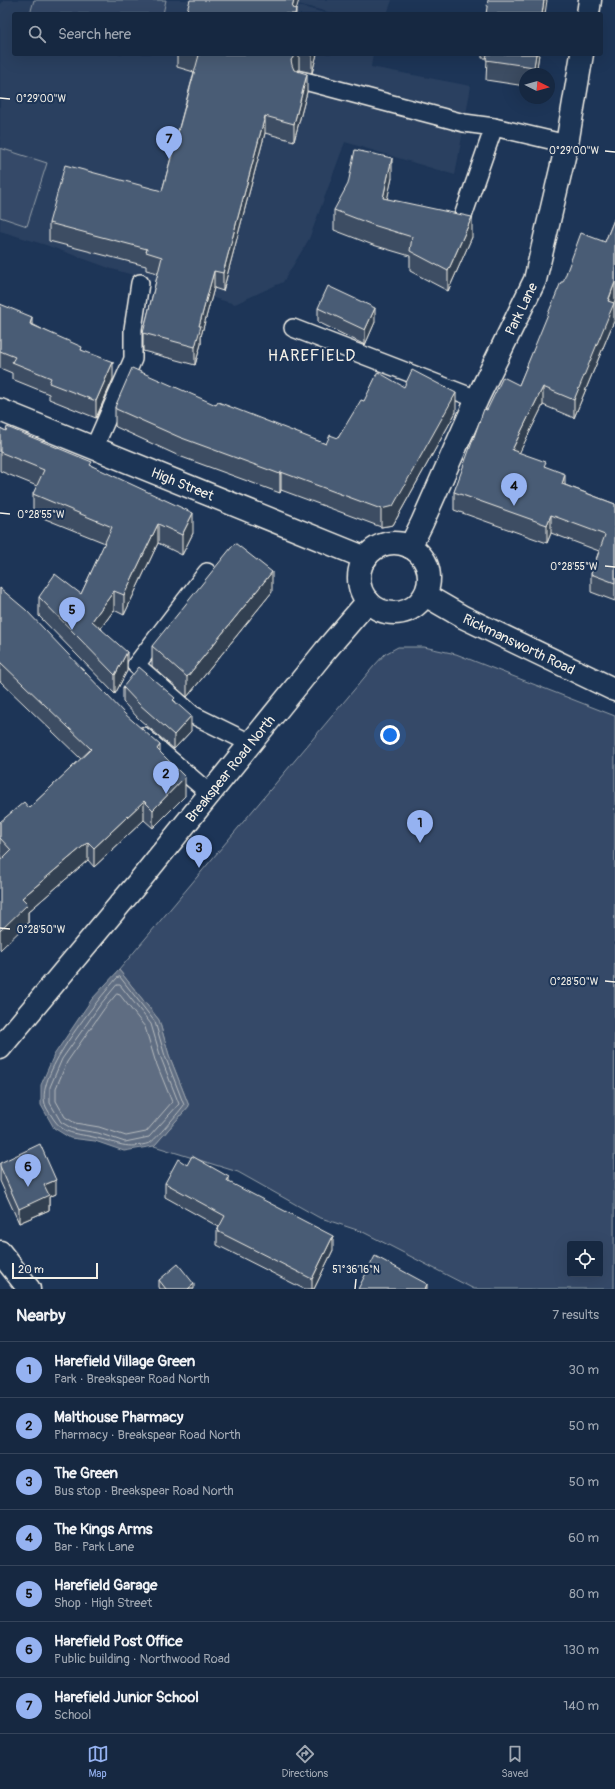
<!DOCTYPE html>
<meta charset="utf-8">
<style>
:root{--surface:#162841;--page:#23344c;--text:#f1f3f6;--muted:#9ea6b1;--line:#35445a;--accent:#95b2f1}
body{margin:0;font-family:Pangolin,sans-serif;background:var(--page);color:var(--text)}
.controls{position:absolute;right:12px;bottom:12px;display:grid;overflow:hidden;border-radius:4px;box-shadow:0 4px 16px #0002}
.controls button{width:36px;height:36px;display:grid;place-items:center;padding:0;border:0;border-bottom:1px solid var(--line);background:var(--surface);color:var(--text);font:20px sans-serif}
.compass{position:absolute;left:519px;top:68px;width:36px;height:36px;border-radius:50%;background:var(--surface);box-shadow:0 4px 16px #0002;rotate:95deg}
.scale{position:absolute;left:12px;bottom:10px;width:86px;box-sizing:border-box;padding-left:4px;border:2px solid #f4f1e8;border-top:0;font-size:11px;line-height:14px;white-space:nowrap;color:#f4f1e8;-webkit-text-stroke:3px #1d3557;paint-order:stroke}
.you{position:absolute;left:390px;top:735px;width:14px;height:14px;margin:-10px;border:3px solid #fff;border-radius:50%;background:#1a73e8;box-shadow:0 0 0 6px #1a73e833}
.badge{display:grid;place-items:center;width:26px;height:26px;border-radius:50%;background:var(--accent);color:#111;font-size:13px;font-weight:700}
.pin{position:absolute;translate:-50% -33px;filter:drop-shadow(0 1px 2px #0008)}
.pin::after{content:'';position:absolute;top:21px;width:14px;height:12px;background:inherit;clip-path:polygon(0 0,100% 0,50% 100%)}
.list{margin:0;padding:0;list-style:none}
h2{display:flex;justify-content:space-between;align-items:center;height:52px;margin:0;padding:0 16px;font-size:17px}
h2 small{font-size:13px;font-weight:400;color:var(--muted)}
.list li{display:grid;grid-template-columns:26px 1fr auto;gap:12px;align-items:center;box-sizing:border-box;height:56px;padding:0 16px;border-top:1px solid var(--line)}
.list b{display:block;font-size:15px;white-space:nowrap}
.list p{margin:0;font-size:13px;white-space:nowrap;color:var(--muted)}
.list em{font-size:13px;font-style:normal;color:var(--muted)}
.icon{flex:none;width:22px;height:22px;fill:none;stroke:currentColor;stroke-width:2;stroke-linecap:round;stroke-linejoin:round}
.map{position:relative;flex:none;width:615px;height:1289px;overflow:hidden}
.search{position:absolute;background:var(--surface);box-shadow:0 4px 16px #0002;left:12px;right:12px;top:12px;height:44px;display:flex;align-items:center;gap:10px;box-sizing:border-box;padding:0 14px;border-radius:4px;color:var(--muted);font-size:15px}
.sheet{height:444px;background:var(--surface)}
nav{display:flex;justify-content:space-around;align-items:center;box-sizing:border-box;height:56px;border-top:1px solid var(--line);background:var(--surface);font-size:11px;color:var(--muted)}
nav a{display:grid;justify-items:center;gap:2px}
nav .on{color:var(--accent)}
.map>svg:first-child{display:block}
.built{fill:#2a4060}
.green{fill:#354a67;stroke:#949ea8;fill-rule:evenodd}
.water{fill:#5e6d82;stroke:#9aa2ab}
.lines{fill:none;stroke-linecap:round;stroke-linejoin:round}
.shore{stroke:#b8bcbf;stroke-width:1}
.service-casing{stroke:#f4f1e8;stroke-width:20}
.minor-casing{stroke:#f4f1e8;stroke-width:25}
.tertiary-casing{stroke:#f4f1e8;stroke-width:25}
.service{stroke:#1d3557;stroke-width:17}
.minor{stroke:#1d3557;stroke-width:22}
.tertiary{stroke:#1d3557;stroke-width:22}
.wall{fill:#3e4e64;stroke:#f4f1e8}
.shaded-wall{fill:#324051;stroke:#f4f1e8}
.building{fill:#485b74;stroke:#f4f1e8}
.ticks{fill:none;stroke:#f4f1e8;stroke-width:1.5}
.labels{text-anchor:middle;dominant-baseline:central;stroke-width:4;stroke-linejoin:round;paint-order:stroke}
.street-label{font-size:14px;fill:#f4f1e8;stroke:#1d3557}
.quarter-label{font-size:16px;letter-spacing:1px;fill:#f4f1e8;stroke:#1d3557}
.ticks-label{font-size:10px;text-anchor:middle;fill:#f4f1e8;stroke:#1d3557;stroke-width:4;stroke-linejoin:round;paint-order:stroke}
</style>
<div class="map">
<svg width="615" height="1289" viewBox="0 0 615 1289">
<rect width="100%" height="100%" fill="#1d3557"/>
<filter id="ink" filterUnits="userSpaceOnUse"><feTurbulence type="fractalNoise" baseFrequency=".025" numOctaves="2"/><feDisplacementMap in="SourceGraphic" scale="8" xChannelSelector="R" yChannelSelector="G"/><feConvolveMatrix kernelMatrix="1 2 1 2 8 2 1 2 1" color-interpolation-filters="sRGB"/></filter>
<g filter="url(#ink)">
<g class="built">
<path d="M4,0H277L328,14H14V54H373L371,67L471,86L455,175L345,142L309,239L283,282L235,304L112,269L46,245L0,231V5Z"/>
<path d="M284,0H392L387,14H335Z"/>
</g>
<g class="green">
<path d="M34,0H166L163,14H30Z"/>
<path d="M0,148L47,163L27,226L0,217Z"/>
<path d="M398,647H424L456,654L615,716L614,1289H474L363,1232L318,1217L238,1172L154,1146L189,1106L169,1055L159,1020L119,970L374,666L385,654ZM570,1244H600V1274H570Z"/>
</g>
<path class="water" d="M119,970L159,1020L169,1055L189,1106L154,1146L124,1151L95,1141L70,1138L54,1128L41,1105V1085L54,1055L92,999Z"/>
<g class="lines">
<g class="shore">
<path d="M120,977L155,1022L165,1056L184,1105C181,1110 154,1141 150,1143C126,1150 119,1143 97,1138C75,1132 64,1137 51,1115C49,1112 46,1108 45,1104C36,1073 97,1001 117,978Z"/>
<path d="M117,985H120L151,1024L161,1058L179,1104L149,1137L125,1142L98,1133L73,1129L61,1122L50,1103V1087L62,1059L100,1005Z"/>
<path d="M117,994L120,995L145,1027L155,1060L172,1102L146,1132L126,1136L99,1127L75,1123L65,1117L56,1101V1088L67,1062L104,1009Z"/>
</g>
<defs>
<g id="service">
<path d="M301,80L464,123L494,127L567,144"/>
<path d="M462,219L494,127"/>
<path d="M293,328L477,399"/>
<path d="M94,448L133,359V329L140,283"/>
<path d="M207,572L136,665L193,715L250,743"/>
<path d="M143,736L209,793"/>
</g>
<g id="minor">
<path d="M588,14L590,0"/>
<path id="s1" d="M410,547L422,523L477,399L535,280L567,144L582,54"/>
</g>
<g id="tertiary">
<path id="s2" d="M0,410L366,558"/>
<circle cx="394" cy="578" r="35"/>
<path id="s3" d="M425,595L463,617L615,690"/>
<path id="s4" d="M0,1048L141,879L325,651L368,601"/>
<path d="M0,1252L29,1289"/>
</g>
</defs>
<use href="#service" class="service-casing"/>
<use href="#minor" class="minor-casing"/>
<use href="#tertiary" class="tertiary-casing"/>
<use href="#service" class="service"/>
<use href="#minor" class="minor"/>
<use href="#tertiary" class="tertiary"/>
</g>
<g class="wall">
<path d="M177,54H317L312,73L299,70L298,71L307,92L294,141L265,133L223,291L214,288L201,336V344L195,365L143,351V333L158,273L146,270V266L49,241V223L162,191L194,72L177,67Z"/>
<path d="M482,54H539L536,74H525V86L486,80L487,58H482Z"/>
<path d="M392,178L387,199L472,237L448,291L410,271V256L373,245L334,230V210Z"/>
<path d="M615,217V300L614,303V321L574,418L543,405L519,453L546,467L565,485L615,504V601L591,592V574L599,551L551,533L547,543L454,510V492L487,410L519,385L563,282L605,242Z"/>
<path d="M0,304L32,324L82,350L113,379L96,418L49,399V394L12,379V373L0,368Z"/>
<path d="M318,308L375,322L365,345L318,322Z"/>
<path d="M404,387L456,412L393,525L381,527L281,490L280,493L179,456L116,427L115,426V407L216,405L326,444L338,438L364,401Z"/>
<path d="M0,428L6,431L92,466L193,533L182,555L158,543L124,615L114,610L101,628L127,671L115,694L39,616V597L81,594L105,543L33,514V494L37,486L0,471Z"/>
<path d="M0,588L160,753L185,796L153,828L144,820L94,867L88,860L28,912V923L2,859L0,856V822L29,808L81,759L0,681Z"/>
<path d="M272,592L187,697L152,666V646Z"/>
<path d="M123,687L175,701L191,731L174,749L139,719L123,702Z"/>
<path d="M0,1163L56,1194L49,1197V1210L19,1223L0,1181Z"/>
<path d="M187,1165L229,1183L333,1250L314,1289H304L217,1245V1231L219,1227L165,1197V1183Z"/>
<path d="M159,1280L194,1289H160L159,1287Z"/>
</g>
<g class="shaded-wall">
<path d="M294,0H299L296,10V14H292V8Z"/>
<path d="M544,0H547L545,14H542Z"/>
<path d="M296,54H299V70L294,73L291,78V60L294,56Z"/>
<path d="M312,54H317L312,73Z"/>
<path d="M536,54H539L536,74H534V67Z"/>
<path d="M307,74V92L294,141V124Z"/>
<path d="M265,116V133L223,291V273Z"/>
<path d="M392,158V178L383,218V198Z"/>
<path d="M472,217V237L448,291V271Z"/>
<path d="M214,271V288L201,336V344L195,365V347L199,326Z"/>
<path d="M615,282V300L614,303V321L574,418V400Z"/>
<path d="M375,308V322L365,345V330Z"/>
<path d="M32,317V334L30,324Z"/>
<path d="M113,362V379L96,418V401Z"/>
<path d="M543,387V405L512,468V450Z"/>
<path d="M456,393V412L393,525L381,527V509Z"/>
<path d="M281,472V490L280,493V474Z"/>
<path d="M565,474V492L562,484Z"/>
<path d="M193,513V533L182,555V535Z"/>
<path d="M551,515V533L547,543V525Z"/>
<path d="M158,524V543L124,615V595Z"/>
<path d="M272,572V592L187,697V677Z"/>
<path d="M114,591V610L92,640V621Z"/>
<path d="M127,652V671L115,694V675Z"/>
<path d="M191,716V731L174,749V735Z"/>
<path d="M160,745V764L157,749Z"/>
<path d="M185,777V796L153,828V810Z"/>
<path d="M144,801V820L94,867V848Z"/>
<path d="M88,842V860L28,912V923L0,950V931L22,898Z"/>
<path d="M229,1177V1191L227,1181Z"/>
<path d="M56,1180V1194L49,1197V1210L19,1223V1209L44,1185Z"/>
<path d="M333,1236V1250L314,1289H312V1279Z"/>
<path d="M194,1284V1289H188Z"/>
<path d="M427,1284V1289H425Z"/>
</g>
<g class="building">
<path d="M190,0H294L292,8L296,9L295,14H186Z"/>
<path d="M488,0H544L542,14H486Z"/>
<path d="M194,54H296L294,56L291,60L292,65L294,70L307,74L294,124L265,116L223,273L214,271L199,326H201L195,347L143,333L162,257L146,252L147,249L49,223L65,165L162,191L199,55Z"/>
<path d="M487,54H536L534,67L486,60Z"/>
<path d="M355,150L392,158L383,198L472,217L448,271L410,251L412,237L373,225L334,210L348,184Z"/>
<path d="M615,217V282L608,301L614,303L574,400L543,387L512,450L546,462L544,466L565,474L562,484L615,504V583L591,574L605,535L551,515L547,525L454,492L484,409L487,410L503,377L519,385L561,282H563L581,233L605,242Z"/>
<path d="M328,286L375,308L365,330L318,308Z"/>
<path d="M0,304L32,317L30,324L82,347L81,350L113,362L96,401L49,383L51,378L12,362L15,357L0,351Z"/>
<path d="M132,368L216,405L218,402L326,444L330,435L338,438L361,400L364,401L378,372L404,387L412,370L456,393L393,506L381,509L281,472L280,474L179,437L116,409L115,407Z"/>
<path d="M7,427L92,462L90,465L193,513L182,535L158,524L124,595L114,591L92,621L127,652L115,675L39,597L55,574L81,594L112,527L33,494L44,470L0,452V428L6,431Z"/>
<path d="M235,543L272,572L187,677L152,646Z"/>
<path d="M0,588L26,610L125,714L160,745L157,749L185,777L153,810L144,801L94,848L88,842L22,898L28,904L0,931V861L11,850L0,838V822L24,802L29,808L91,749L0,662Z"/>
<path d="M139,667L175,698L173,700L191,716L174,735L139,704L123,687Z"/>
<path d="M40,1144L56,1180L44,1185L49,1195L19,1209L0,1166V1163Z"/>
<path d="M192,1156L229,1177L227,1181L333,1236L312,1279L217,1231L225,1216L165,1183L178,1159L187,1165Z"/>
<path d="M375,1256L427,1284L425,1289H358Z"/>
<path d="M178,1264L194,1284L188,1289H166L159,1280Z"/>
</g>
</g>
<path class="ticks" d="M0,98L10,99M605,151L615,152M0,513L10,514M605,566L615,567M0,928L10,929M605,981L615,982M355,1289L356,1279"/>
<g class="labels">
<g class="street-label">
<text stroke="none"><textPath href="#s1" startOffset="263">Park Lane</textPath></text>
<text stroke="none"><textPath href="#s2" startOffset="197">High Street</textPath></text>
<text stroke="none"><textPath href="#s3" startOffset="106">Rickmansworth Road</textPath></text>
<text stroke="none"><textPath href="#s4" startOffset="362">Breakspear Road North</textPath></text>
</g>
<g class="quarter-label">
<text x="312" y="356">HAREFIELD</text>
</g>
</g>
<g class="ticks-label">
<text x="41" y="102">0°29'00"W</text>
<text x="574" y="154">0°29'00"W</text>
<text x="41" y="518">0°28'55"W</text>
<text x="574" y="570">0°28'55"W</text>
<text x="41" y="933">0°28'50"W</text>
<text x="574" y="985">0°28'50"W</text>
<text x="356" y="1273">51°36'16"N</text>
</g>
</svg>
<div class="controls">
<button><svg class="icon" aria-label="locate" viewBox="0 0 24 24"><circle cx="12" cy="12" r="6"/><path d="M12 2v4M12 18v4M2 12h4M18 12h4"/></svg></button>
</div>
<svg class="compass" viewBox="-18 -18 36 36"><path d="M0-13l5 13h-10z" fill="#e53935"/><path d="M0 13l5-13h-10z" fill="#9ea6b1"/></svg>
<div class="scale">20 m</div>
<div class="you"></div>
<div class="pin badge" style="left:420px;top:843px">1</div>
<div class="pin badge" style="left:166px;top:794px">2</div>
<div class="pin badge" style="left:199px;top:868px">3</div>
<div class="pin badge" style="left:514px;top:506px">4</div>
<div class="pin badge" style="left:72px;top:630px">5</div>
<div class="pin badge" style="left:28px;top:1187px">6</div>
<div class="pin badge" style="left:169px;top:159px">7</div>
<div class="search"><svg class="icon" aria-label="search" viewBox="0 0 24 24"><circle cx="10" cy="10" r="6"/><path d="M15 15l6 6"/></svg>Search here</div>
</div>
<section class="sheet">
<h2>Nearby<small>7 results</small></h2>
<ul class="list">
<li><span class="badge">1</span><div><b>Harefield Village Green</b><p>Park · Breakspear Road North</p></div><em>30 m</em></li>
<li><span class="badge">2</span><div><b>Malthouse Pharmacy</b><p>Pharmacy · Breakspear Road North</p></div><em>50 m</em></li>
<li><span class="badge">3</span><div><b>The Green</b><p>Bus stop · Breakspear Road North</p></div><em>50 m</em></li>
<li><span class="badge">4</span><div><b>The Kings Arms</b><p>Bar · Park Lane</p></div><em>60 m</em></li>
<li><span class="badge">5</span><div><b>Harefield Garage</b><p>Shop · High Street</p></div><em>80 m</em></li>
<li><span class="badge">6</span><div><b>Harefield Post Office</b><p>Public building · Northwood Road</p></div><em>130 m</em></li>
<li><span class="badge">7</span><div><b>Harefield Junior School</b><p>School</p></div><em>140 m</em></li>
</ul>
</section>
<nav>
<a class="on"><svg class="icon" aria-label="map" viewBox="0 0 24 24"><path d="M3 6l6-2 6 2 6-2v14l-6 2-6-2-6 2zM9 4v14M15 6v14"/></svg>Map</a>
<a><svg class="icon" aria-label="directions" viewBox="0 0 24 24"><path d="M12 3l9 9-9 9-9-9zM9 14v-3h6M13 9l2 2-2 2"/></svg>Directions</a>
<a><svg class="icon" aria-label="saved" viewBox="0 0 24 24"><path d="M7 4h10v16l-5-4-5 4z"/></svg>Saved</a>
</nav>
